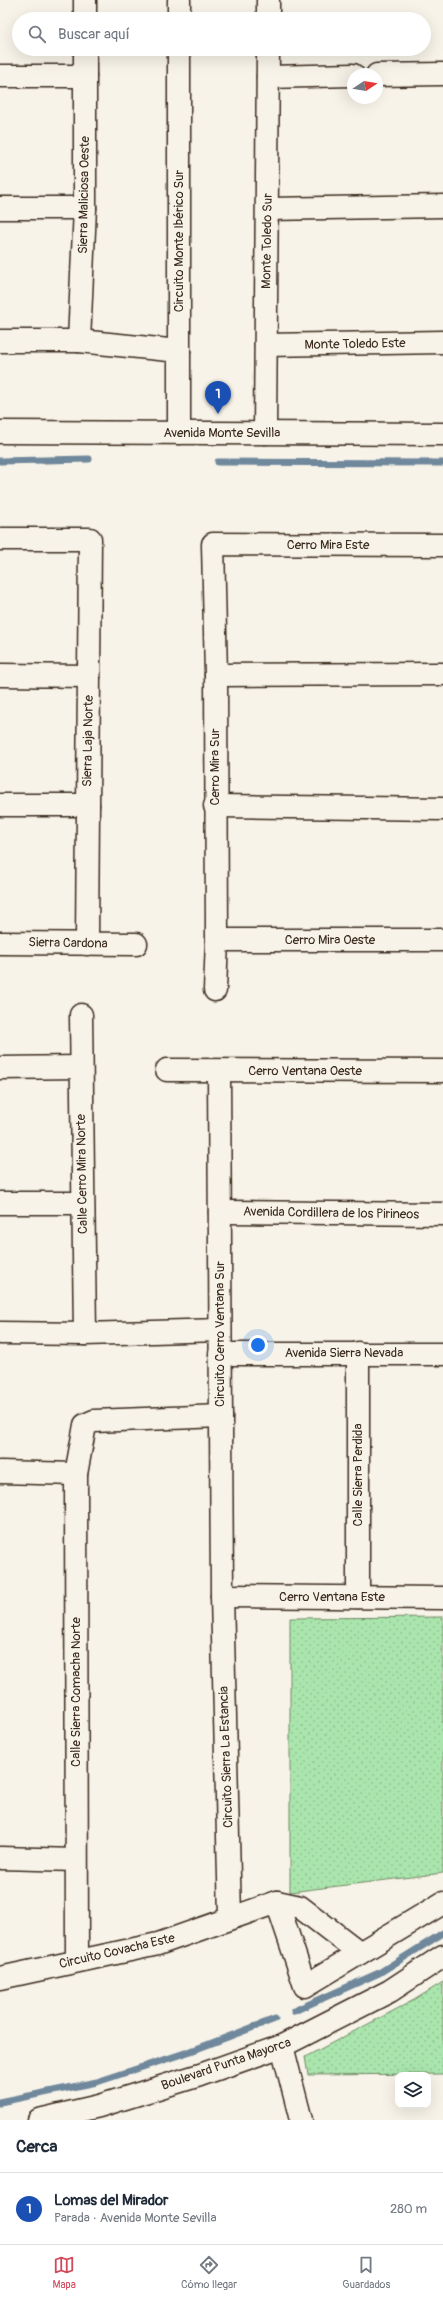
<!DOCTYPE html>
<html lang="es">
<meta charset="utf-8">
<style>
:root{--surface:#fff;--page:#f6f6f7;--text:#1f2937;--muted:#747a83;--line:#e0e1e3;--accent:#d1495b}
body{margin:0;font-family:Pangolin,sans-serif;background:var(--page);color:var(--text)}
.controls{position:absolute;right:12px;bottom:12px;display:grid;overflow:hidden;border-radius:8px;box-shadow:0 4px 16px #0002}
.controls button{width:36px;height:36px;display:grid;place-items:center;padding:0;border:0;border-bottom:1px solid var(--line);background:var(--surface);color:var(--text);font:20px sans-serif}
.compass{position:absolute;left:347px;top:68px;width:36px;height:36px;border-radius:50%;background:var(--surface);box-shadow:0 4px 16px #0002;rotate:78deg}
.you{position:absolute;left:258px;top:1345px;width:14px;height:14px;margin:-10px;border:3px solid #fff;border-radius:50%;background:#1a73e8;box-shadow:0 0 0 6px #1a73e833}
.badge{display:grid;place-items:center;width:26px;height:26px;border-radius:50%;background:var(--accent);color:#fff;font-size:13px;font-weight:700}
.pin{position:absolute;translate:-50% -33px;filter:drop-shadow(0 1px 2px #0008)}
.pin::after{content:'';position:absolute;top:21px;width:14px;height:12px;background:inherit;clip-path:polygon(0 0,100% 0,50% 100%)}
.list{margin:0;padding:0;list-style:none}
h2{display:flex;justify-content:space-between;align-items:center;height:52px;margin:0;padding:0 16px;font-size:17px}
h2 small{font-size:13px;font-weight:400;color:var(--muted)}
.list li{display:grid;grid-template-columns:26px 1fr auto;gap:12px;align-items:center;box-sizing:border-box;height:72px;padding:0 16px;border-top:1px solid var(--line)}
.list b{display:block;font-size:15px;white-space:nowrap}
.list p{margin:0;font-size:13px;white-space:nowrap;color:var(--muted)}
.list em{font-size:13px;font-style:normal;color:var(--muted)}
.icon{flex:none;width:22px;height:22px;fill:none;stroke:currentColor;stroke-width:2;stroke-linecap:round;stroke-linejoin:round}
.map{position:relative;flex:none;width:443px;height:2120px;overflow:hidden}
.search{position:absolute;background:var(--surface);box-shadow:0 4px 16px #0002;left:12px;right:12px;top:12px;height:44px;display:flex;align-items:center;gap:10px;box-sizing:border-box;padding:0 14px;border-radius:22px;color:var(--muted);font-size:15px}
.sheet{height:124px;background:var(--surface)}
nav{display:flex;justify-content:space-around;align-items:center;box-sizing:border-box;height:56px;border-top:1px solid var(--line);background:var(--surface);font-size:11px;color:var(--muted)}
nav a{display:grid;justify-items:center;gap:2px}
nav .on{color:var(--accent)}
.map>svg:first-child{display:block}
.park{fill:url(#park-dots);stroke:#728865}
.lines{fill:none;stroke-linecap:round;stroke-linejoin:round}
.stream{stroke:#70889c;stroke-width:7}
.minor-casing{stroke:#3b2a1e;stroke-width:25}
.minor{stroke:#f7f3e8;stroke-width:22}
.labels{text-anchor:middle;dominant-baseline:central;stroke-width:3;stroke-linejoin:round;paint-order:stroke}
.street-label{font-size:13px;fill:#3b2a1e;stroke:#f7f3e8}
</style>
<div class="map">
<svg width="443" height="2120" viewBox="0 0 443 2120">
<defs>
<pattern id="park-dots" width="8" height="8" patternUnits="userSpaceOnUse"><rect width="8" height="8" fill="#a9e5ac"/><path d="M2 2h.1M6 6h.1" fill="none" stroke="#92c594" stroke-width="1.8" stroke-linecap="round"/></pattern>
</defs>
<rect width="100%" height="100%" fill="#f7f3e8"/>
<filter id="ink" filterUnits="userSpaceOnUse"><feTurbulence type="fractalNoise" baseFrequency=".025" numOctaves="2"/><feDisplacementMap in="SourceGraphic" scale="8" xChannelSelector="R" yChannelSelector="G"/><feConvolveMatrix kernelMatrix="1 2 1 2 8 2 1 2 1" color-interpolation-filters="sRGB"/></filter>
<g filter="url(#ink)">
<g class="park">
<path d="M443,1617V1873L290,1892V1618Z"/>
<path d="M443,1982V2074L308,2075L305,2057L414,2000Z"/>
</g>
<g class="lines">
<g class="stream">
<path d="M0,461L89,459"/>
<path d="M218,462L443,463"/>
<path d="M294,2011L379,1973L443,1933"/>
<path d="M0,2102L97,2082L191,2051L275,2019"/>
</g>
<defs>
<g id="minor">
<path d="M85,19V0"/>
<path d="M179,19V0"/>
<path d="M268,19V0"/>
<path d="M377,75L443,74"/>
<path d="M0,76H85"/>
<path d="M268,77L353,75"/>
<path d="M0,208H85"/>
<path d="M268,209L443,206"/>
<path d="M0,341H79L179,351"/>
<path d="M79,341L85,208V49"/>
<path d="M266,345L443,342"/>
<path d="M0,432L443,434"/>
<path d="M179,433V49"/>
<path d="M265,433L268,49"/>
<path d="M0,539H90L87,944"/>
<path d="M0,675L89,676"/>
<path d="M216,675L443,674"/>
<path d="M0,805H88"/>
<path d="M215,806L443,809"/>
<path d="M217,940H443"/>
<path d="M0,943L136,944"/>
<path d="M215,990L217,940L216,675L213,544L443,545"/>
<path d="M81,1015L85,1334"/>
<path d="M0,1068L80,1067"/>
<path d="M167,1070L443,1071"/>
<path d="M219,1072L222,1596L230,1917"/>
<path d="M0,1203H82"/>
<path d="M220,1212L443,1214"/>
<path d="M0,1333L85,1334L220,1330"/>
<path d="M358,1353V1597"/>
<path d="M220,1354H443"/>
<path d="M0,1472L76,1474"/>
<path d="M222,1596L443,1598"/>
<path d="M0,1858L76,1860"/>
<path d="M277,1902L305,1986L443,1903"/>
<path d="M77,1960L76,1474L85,1425L94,1421L221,1416"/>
<path d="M0,1978L158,1944L277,1902L300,1907L360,1953"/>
<path d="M282,2046L301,2120"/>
<path d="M39,2120L99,2106L200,2075L282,2046L390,1991L443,1956"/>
</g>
</defs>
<use href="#minor" class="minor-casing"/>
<use href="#minor" class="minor"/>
</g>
</g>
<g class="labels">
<g class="street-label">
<text transform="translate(84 195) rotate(-89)">Sierra Maliciosa Oeste</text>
<text transform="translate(179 241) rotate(-90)">Circuito Monte Ibérico Sur</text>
<text transform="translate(267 241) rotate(-89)">Monte Toledo Sur</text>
<text transform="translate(355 344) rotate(-1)">Monte Toledo Este</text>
<text x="222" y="433">Avenida Monte Sevilla</text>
<text x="328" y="545">Cerro Mira Este</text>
<text transform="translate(88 741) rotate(-89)">Sierra Laja Norte</text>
<text transform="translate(215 767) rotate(-90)">Cerro Mira Sur</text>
<text x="330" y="940">Cerro Mira Oeste</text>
<text transform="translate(68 943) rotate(1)">Sierra Cardona</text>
<text x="305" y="1071">Cerro Ventana Oeste</text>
<text transform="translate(82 1174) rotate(-91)">Calle Cerro Mira Norte</text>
<text transform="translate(331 1213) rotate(1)">Avenida Cordillera de los Pirineos</text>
<text transform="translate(220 1334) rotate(-90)">Circuito Cerro Ventana Sur</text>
<text x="344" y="1353">Avenida Sierra Nevada</text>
<text transform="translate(358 1475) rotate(-90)">Calle Sierra Perdida</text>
<text x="332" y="1597">Cerro Ventana Este</text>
<text transform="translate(76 1692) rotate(-90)">Calle Sierra Comacha Norte</text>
<text transform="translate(226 1757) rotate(-92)">Circuito Sierra La Estancia</text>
<text transform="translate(117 1951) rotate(-13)">Circuito Covacha Este</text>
<text transform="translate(226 2064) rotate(-19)">Boulevard Punta Mayorca</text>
</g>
</g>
</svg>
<div class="controls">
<button><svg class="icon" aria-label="layers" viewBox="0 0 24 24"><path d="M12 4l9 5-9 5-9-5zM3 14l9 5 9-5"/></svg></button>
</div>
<svg class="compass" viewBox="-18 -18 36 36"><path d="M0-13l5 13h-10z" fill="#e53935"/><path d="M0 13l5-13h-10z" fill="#747a83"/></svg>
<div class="you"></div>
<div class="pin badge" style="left:218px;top:414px;background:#1a4fb4">1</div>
<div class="search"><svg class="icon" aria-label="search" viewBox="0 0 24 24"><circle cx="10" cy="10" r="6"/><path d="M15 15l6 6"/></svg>Buscar aquí</div>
</div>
<section class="sheet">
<h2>Cerca<small></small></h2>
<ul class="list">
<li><span class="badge" style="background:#1a4fb4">1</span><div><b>Lomas del Mirador</b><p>Parada · Avenida Monte Sevilla</p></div><em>280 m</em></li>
</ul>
</section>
<nav>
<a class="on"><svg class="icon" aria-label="map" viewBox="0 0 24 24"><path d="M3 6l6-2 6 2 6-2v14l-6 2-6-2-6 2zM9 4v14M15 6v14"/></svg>Mapa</a>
<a><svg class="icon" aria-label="directions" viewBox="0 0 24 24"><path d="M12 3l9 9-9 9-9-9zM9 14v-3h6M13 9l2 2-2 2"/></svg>Cómo llegar</a>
<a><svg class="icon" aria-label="saved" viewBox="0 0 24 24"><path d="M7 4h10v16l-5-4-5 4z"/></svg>Guardados</a>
</nav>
